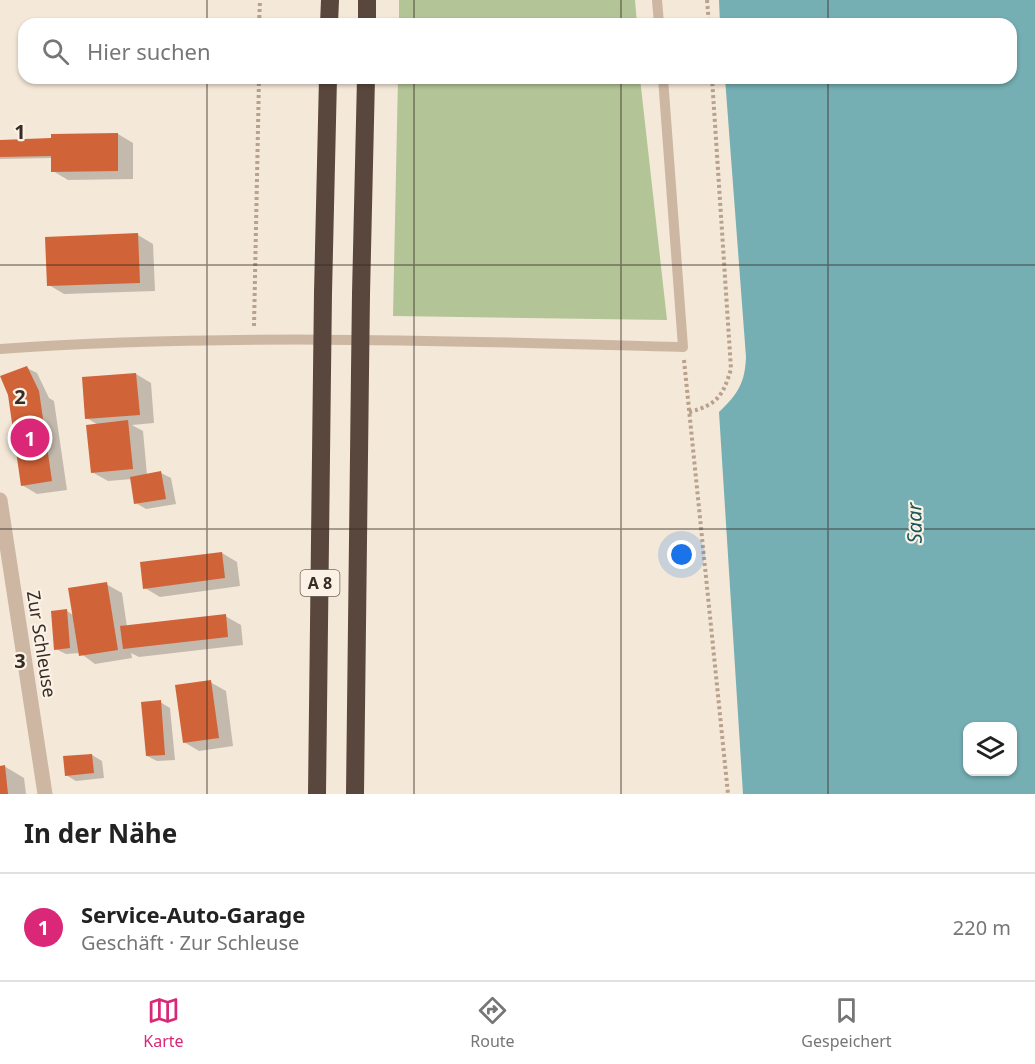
<!DOCTYPE html>
<html lang="de">
<meta charset="utf-8">
<style>
:root{--surface:#fff;--page:#f2f2f2;--text:#222;--muted:#767676;--line:#e0e0e0;--accent:#db2777}
body{margin:0;font-family:"Noto Sans",sans-serif;background:var(--page);color:var(--text)}
.controls{position:absolute;right:18px;bottom:18px;display:grid;overflow:hidden;border-radius:12px;box-shadow:0 2px 4px #0004}
.controls button{width:54px;height:54px;display:grid;place-items:center;padding:0;border:0;border-bottom:2px solid var(--line);background:var(--surface);color:var(--text);font:30px sans-serif}
.you{position:absolute;left:682px;top:555px;width:21px;height:21px;margin:-15px;border:4px solid #fff;border-radius:50%;background:#1a73e8;box-shadow:0 0 0 9px #1a73e833}
.badge{display:grid;place-items:center;width:39px;height:39px;border-radius:50%;background:var(--accent);color:#fff;font-size:20px;font-weight:700}
.pin{position:absolute;translate:-50% -50%;border:3px solid #fff;box-shadow:0 2px 6px #0006}
.list{margin:0;padding:0;list-style:none}
h2{display:flex;justify-content:space-between;align-items:center;height:78px;margin:0;padding:0 24px;font-size:26px}
h2 small{font-size:20px;font-weight:400;color:var(--muted)}
.list li{display:grid;grid-template-columns:39px 1fr auto;gap:18px;align-items:center;box-sizing:border-box;height:108px;padding:0 24px;border-top:2px solid var(--line)}
.list b{display:block;font-size:22px;white-space:nowrap}
.list p{margin:0;font-size:20px;white-space:nowrap;color:var(--muted)}
.list em{font-size:20px;font-style:normal;color:var(--muted)}
.icon{flex:none;width:33px;height:33px;fill:none;stroke:currentColor;stroke-width:2;stroke-linecap:round;stroke-linejoin:round}
.map{position:relative;flex:none;width:1035px;height:794px;overflow:hidden}
.search{position:absolute;background:var(--surface);box-shadow:0 2px 4px #0004;left:18px;right:18px;top:18px;height:66px;display:flex;align-items:center;gap:15px;box-sizing:border-box;padding:0 21px;border-radius:18px;color:var(--muted);font-size:22px}
.sheet{height:186px;background:var(--surface)}
nav{display:flex;justify-content:space-around;align-items:center;box-sizing:border-box;height:84px;border-top:2px solid var(--line);background:var(--surface);font-size:16px;color:var(--muted)}
nav a{display:grid;justify-items:center;gap:3px}
nav .on{color:var(--accent)}
.map>svg:first-child{display:block}
.green{fill:#b3c497}
.water{fill:#75afb3;fill-rule:evenodd}
.shadow{fill:#0003}
.building{fill:#d16339}
.lines{fill:none;stroke-linecap:round;stroke-linejoin:round}
.path{stroke:#b8a18d;stroke-width:4;stroke-dasharray:3 3;stroke-linecap:butt}
.service{stroke:#cdb7a3;stroke-width:10}
.minor{stroke:#cdb7a3;stroke-width:15}
.motorway{stroke:#59463c;stroke-width:18}
.motorway-bridge{stroke:#59463c;stroke-width:18}
.grid{fill:none;stroke:#372c26;stroke-width:1.5;stroke-opacity:0.55}
.labels{text-anchor:middle;dominant-baseline:central;stroke-width:4.5;stroke-linejoin:round;paint-order:stroke}
.shield{fill:#fbf2e5;stroke:#72675f;stroke-width:1.5}
.shield-label{font-size:16px;font-weight:bold;fill:#372c26}
.street-label{font-size:18px;fill:#372c26;stroke:#fbf2e5}
.water-label{font-size:20px;font-style:italic;fill:#18555c;stroke:#fbf2e5}
.grid-label{font-size:20px;text-anchor:middle;font-weight:bold;fill:#372c26;stroke:#fbf2e5;stroke-width:4.5;stroke-linejoin:round;paint-order:stroke}
</style>
<div class="map">
<svg width="1035" height="794" viewBox="0 0 1035 794">
<rect width="100%" height="100%" fill="#f4e8d8"/>
<g class="green">
<path d="M399,0H635L637,24H399Z"/>
<path d="M398,78H640L667,320L393,316Z"/>
</g>
<path class="water" d="M719,0H1035V794H743L719,412C738,394 745,383 746,357L725,78H1011V24H720ZM968,726H1012V772H968Z"/>
<g class="shadow">
<path d="M118,134L133,143V179L68,180L53,171V158L0,159V142Z"/>
<path d="M138,235L153,244L155,291L64,294L49,285Z"/>
<path d="M27,368L37,373L49,398L54,401L67,490L37,494L22,485Z"/>
<path d="M136,374L151,383L154,423L132,425L143,431L147,475L161,473L171,478L176,504L146,509L136,503L132,479L108,481L92,472L98,425L87,418Z"/>
<path d="M222,553L237,562L240,586L160,597L145,588Z"/>
<path d="M106,584L122,593L127,627L225,616L241,625L243,645L139,657L131,653L132,658L95,664L80,653L66,654L56,649L67,611L73,615Z"/>
<path d="M210,682L226,691L233,746L199,751L184,742Z"/>
<path d="M160,702L170,708L175,760L157,761L147,756Z"/>
<path d="M92,755L102,761L104,778L76,781L66,775Z"/>
<path d="M4,766L24,778L26,794H0V767Z"/>
</g>
<g class="building">
<path d="M118,133V171L51,172V156L0,157V140L51,138V134Z"/>
<path d="M138,233L140,283L47,286L45,237Z"/>
<path d="M27,366L39,391L52,481L21,486L8,395L0,376Z"/>
<path d="M136,373L140,415L85,419L82,377Z"/>
<path d="M128,420L133,469L91,473L86,425Z"/>
<path d="M161,471L166,499L134,504L130,477Z"/>
<path d="M222,552L225,578L143,589L140,562Z"/>
<path d="M107,582L118,650L79,656L68,588Z"/>
<path d="M67,609L70,648L54,650L51,611Z"/>
<path d="M226,614L228,637L123,649L120,626Z"/>
<path d="M211,680L219,738L183,743L175,685Z"/>
<path d="M161,700L165,755L146,756L141,702Z"/>
<path d="M92,754L94,773L65,776L63,756Z"/>
<path d="M5,765L8,794H0V766Z"/>
</g>
<g class="lines">
<g class="path">
<path d="M707,0L709,24"/>
<path d="M259,24L260,0"/>
<path d="M254,326L259,78"/>
<path d="M684,360L728,794"/>
<path d="M689,412C717,405 723,396 731,369L712,78"/>
</g>
<g class="service">
<path d="M657,0L659,24"/>
<path d="M0,349C227,333 456,341 683,347L663,78"/>
</g>
<path class="minor" d="M0,500L45,794"/>
<g class="motorway">
<path d="M329,24L330,0"/>
<path d="M367,24V0"/>
<path d="M323,293L328,78"/>
<path d="M361,294L366,78"/>
<path d="M317,794L322,372"/>
<path d="M355,794L360,372"/>
</g>
<g class="motorway-bridge">
<path d="M322,372L323,293"/>
<path d="M360,372L361,294"/>
</g>
</g>
<path class="grid" d="M207,0V24M414,0V24M621,0V24M828,0V24M207,78V794M414,78V794M621,78V794M828,78V794M0,265H1035M0,529H1035"/>
<g class="labels">
<rect class="shield" x="300.5" y="570" width="39" height="26" rx="4.5"/>
<g class="shield-label">
<text x="320" y="583">A 8</text>
</g>
<g class="street-label">
<text transform="translate(42 644) rotate(81)">Zur Schleuse</text>
</g>
<g class="water-label">
<text transform="translate(914 523) rotate(-91)">Saar</text>
</g>
</g>
<g class="grid-label">
<text x="20" y="139">1</text>
<text x="20" y="404">2</text>
<text x="20" y="668">3</text>
</g>
</svg>
<div class="controls">
<button><svg class="icon" aria-label="layers" viewBox="0 0 24 24"><path d="M12 4l9 5-9 5-9-5zM3 14l9 5 9-5"/></svg></button>
</div>
<div class="you"></div>
<div class="pin badge" style="left:30px;top:438px">1</div>
<div class="search"><svg class="icon" aria-label="search" viewBox="0 0 24 24"><circle cx="10" cy="10" r="6"/><path d="M15 15l6 6"/></svg>Hier suchen</div>
</div>
<section class="sheet">
<h2>In der Nähe<small></small></h2>
<ul class="list">
<li><span class="badge">1</span><div><b>Service-Auto-Garage</b><p>Geschäft · Zur Schleuse</p></div><em>220 m</em></li>
</ul>
</section>
<nav>
<a class="on"><svg class="icon" aria-label="map" viewBox="0 0 24 24"><path d="M3 6l6-2 6 2 6-2v14l-6 2-6-2-6 2zM9 4v14M15 6v14"/></svg>Karte</a>
<a><svg class="icon" aria-label="directions" viewBox="0 0 24 24"><path d="M12 3l9 9-9 9-9-9zM9 14v-3h6M13 9l2 2-2 2"/></svg>Route</a>
<a><svg class="icon" aria-label="saved" viewBox="0 0 24 24"><path d="M7 4h10v16l-5-4-5 4z"/></svg>Gespeichert</a>
</nav>
